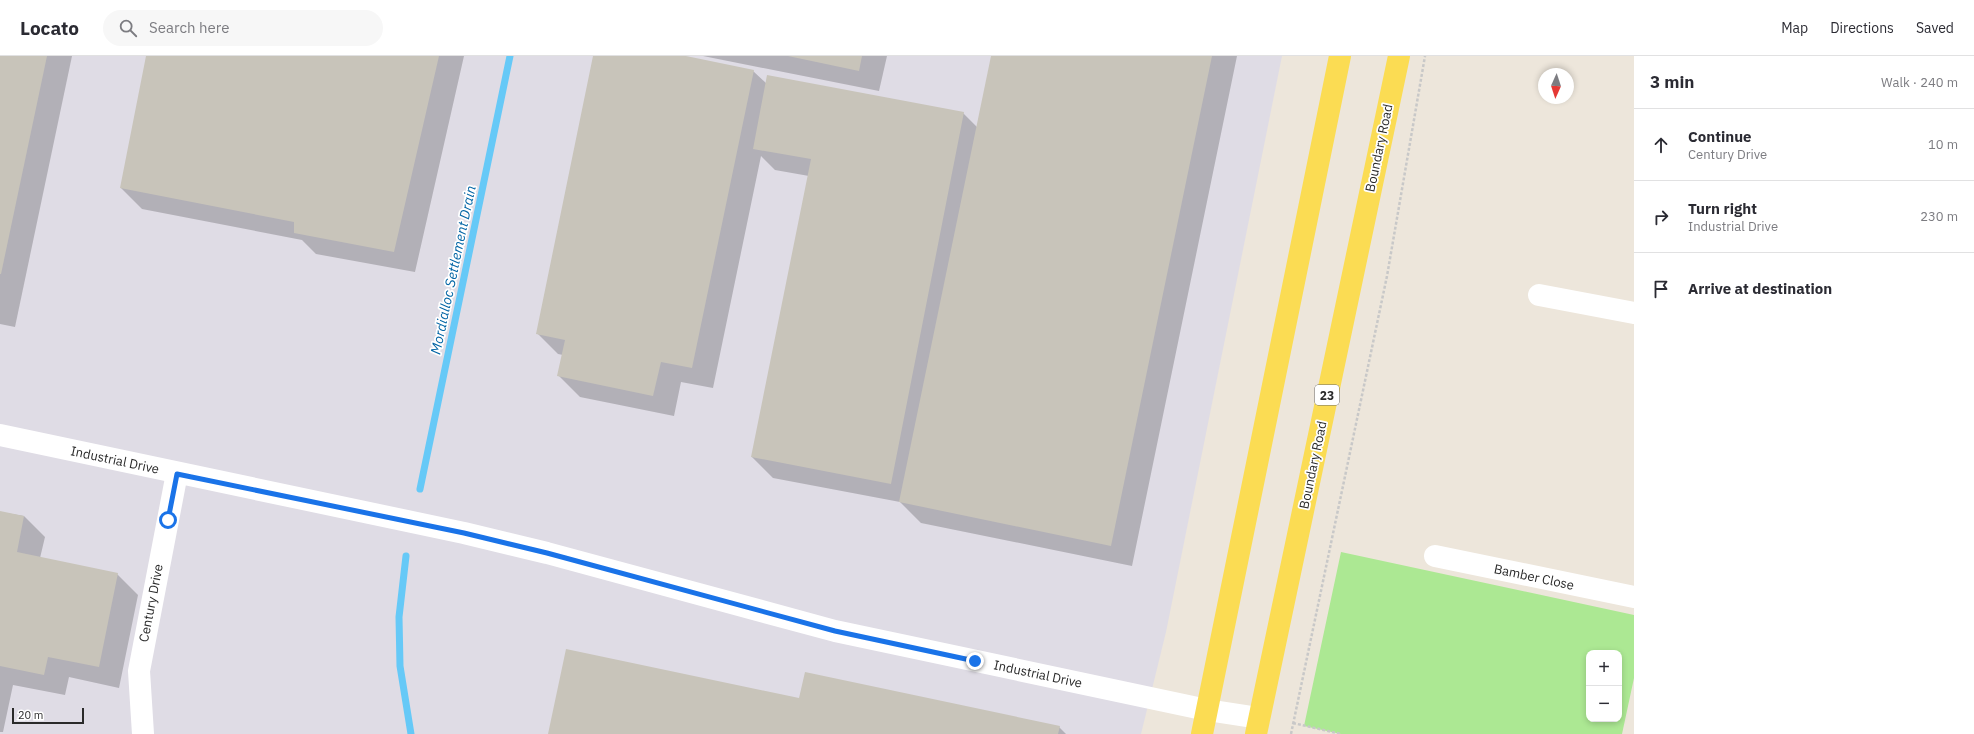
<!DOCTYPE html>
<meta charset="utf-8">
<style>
:root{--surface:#fff;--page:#f7f7f7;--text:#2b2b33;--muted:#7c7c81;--line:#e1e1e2}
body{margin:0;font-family:"IBM Plex Sans",sans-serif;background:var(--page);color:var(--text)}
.controls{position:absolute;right:12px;bottom:12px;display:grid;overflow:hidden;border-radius:8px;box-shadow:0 2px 6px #0003}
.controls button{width:36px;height:36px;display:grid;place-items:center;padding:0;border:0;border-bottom:1px solid var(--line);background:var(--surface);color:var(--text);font:20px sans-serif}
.compass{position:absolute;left:1538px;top:12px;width:36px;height:36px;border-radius:50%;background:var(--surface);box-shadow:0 2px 6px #0003;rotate:183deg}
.scale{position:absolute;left:12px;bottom:10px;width:72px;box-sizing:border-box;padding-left:4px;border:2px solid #2a2a2a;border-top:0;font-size:11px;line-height:14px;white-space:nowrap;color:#2a2a2a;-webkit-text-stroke:3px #fff;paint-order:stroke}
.stop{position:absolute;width:12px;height:12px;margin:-9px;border:3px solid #1a73e8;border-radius:50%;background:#fff}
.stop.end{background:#1a73e8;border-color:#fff;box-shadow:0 1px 4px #0008}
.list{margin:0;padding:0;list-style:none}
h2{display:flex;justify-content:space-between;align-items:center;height:52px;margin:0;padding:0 16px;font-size:17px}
h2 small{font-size:13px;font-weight:400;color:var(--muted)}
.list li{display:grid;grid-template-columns:26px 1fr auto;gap:12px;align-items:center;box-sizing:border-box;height:72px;padding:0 16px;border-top:1px solid var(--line)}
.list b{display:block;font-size:15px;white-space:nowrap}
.list p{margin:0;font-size:13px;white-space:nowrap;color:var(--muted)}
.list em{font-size:13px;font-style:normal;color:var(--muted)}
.icon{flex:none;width:22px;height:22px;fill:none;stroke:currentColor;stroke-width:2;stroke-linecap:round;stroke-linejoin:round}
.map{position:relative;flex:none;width:1634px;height:678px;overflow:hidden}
header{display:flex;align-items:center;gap:24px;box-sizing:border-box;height:56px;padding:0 20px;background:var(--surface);border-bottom:1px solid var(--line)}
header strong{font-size:19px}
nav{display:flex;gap:22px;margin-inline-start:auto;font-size:14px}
.search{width:280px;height:36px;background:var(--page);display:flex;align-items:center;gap:10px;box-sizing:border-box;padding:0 14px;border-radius:22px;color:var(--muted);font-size:15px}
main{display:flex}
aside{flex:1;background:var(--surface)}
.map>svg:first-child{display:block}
.industrial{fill:#dfdce5}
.green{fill:#ace893;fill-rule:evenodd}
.shadow{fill:#0003}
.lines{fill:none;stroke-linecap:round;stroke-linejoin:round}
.stream{stroke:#66c9f7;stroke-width:7}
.building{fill:#c8c4ba}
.path{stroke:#c8c8c8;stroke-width:2.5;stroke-dasharray:3 2;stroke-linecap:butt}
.minor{stroke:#fff;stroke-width:22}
.primary{stroke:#fbdc53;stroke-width:22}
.route{stroke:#1a73e8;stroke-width:5}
.labels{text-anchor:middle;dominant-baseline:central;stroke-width:3.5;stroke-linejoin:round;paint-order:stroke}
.shield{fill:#fff;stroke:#6a6a6a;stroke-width:1}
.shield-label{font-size:12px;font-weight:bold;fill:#2a2a2a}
.street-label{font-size:13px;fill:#2a2a2a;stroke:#fff}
.water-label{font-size:14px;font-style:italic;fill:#0365a5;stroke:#fff}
</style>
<header>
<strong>Locato</strong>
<div class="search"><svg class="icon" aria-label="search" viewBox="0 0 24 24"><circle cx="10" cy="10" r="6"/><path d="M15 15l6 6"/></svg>Search here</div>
<nav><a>Map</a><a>Directions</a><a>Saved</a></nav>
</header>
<main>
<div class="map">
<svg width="1634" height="678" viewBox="0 0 1634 678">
<rect width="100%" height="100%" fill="#ede6db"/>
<path class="industrial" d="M0,0H1282L1166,576L1141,678H0Z"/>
<path class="green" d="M1341,496L1634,559V622L1622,678H1341L1304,670ZM1589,597H1619V663H1589Z"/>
<g class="shadow">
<path d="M0,0H72L15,271L0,268Z"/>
<path d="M147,0H464L415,216L316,198L302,184L142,153L121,132Z"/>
<path d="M594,0H681L753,15L767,28L963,57L977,71L992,0H1237L1132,510L921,467L900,446L773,422L752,401L809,120L775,114L761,100L713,332L681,326L674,360L580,341L559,320L563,299L558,298L537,277Z"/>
<path d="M703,0H887L879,35Z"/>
<path d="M0,456L24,460L45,481L40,502L117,518L138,539L119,632L69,621L65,639L13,629L3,676H0Z"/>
<path d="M800,643L1059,671L1066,678H549Z"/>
</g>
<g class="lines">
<g class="stream">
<path d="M420,433L510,0"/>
<path d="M406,500L399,561L400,610L411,678"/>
</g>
</g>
<g class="building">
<path d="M0,0H47L1,218H0Z"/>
<path d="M146,0H439L394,196L294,177V166L120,132Z"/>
<path d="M593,0H686L754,14L692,312L661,306L653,340L557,320L565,284L536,278Z"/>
<path d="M788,0H862L859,15Z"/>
<path d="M991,0H1212L1111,490L899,446Z"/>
<path d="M767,19L964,56L891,428L751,401L811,103L753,93Z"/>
<path d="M0,455L24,460L17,496L118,517L99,611L48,601L44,619L0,610Z"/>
<path d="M566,593L799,642L805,616L1060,670L1058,678H548Z"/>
</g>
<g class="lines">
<g class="path">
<path d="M1293,667L1341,678"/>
<path d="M1291,678L1387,220L1425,0"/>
</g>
<g class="minor">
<path d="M1539,239L1634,257"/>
<path d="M0,379L464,477L547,497L835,575L1207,654L1259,662"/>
<path d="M1435,500L1634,541"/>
<path d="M143,678L139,615L177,417"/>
</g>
<g class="primary">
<path d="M1202,678L1340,0"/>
<path d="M1256,678L1399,0"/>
</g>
</g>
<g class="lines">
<path class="route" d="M168,464L177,418L464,477L547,497L835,575L975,605"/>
</g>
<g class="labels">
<rect class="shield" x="1315" y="329" width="24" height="20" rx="3"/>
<g class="shield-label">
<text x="1327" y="339">23</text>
</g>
<g class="street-label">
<text transform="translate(1379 92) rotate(-78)">Boundary Road</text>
<text transform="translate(115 404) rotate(12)">Industrial Drive</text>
<text transform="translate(1313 409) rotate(-78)">Boundary Road</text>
<text transform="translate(1534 521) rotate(12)">Bamber Close</text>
<text transform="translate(151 547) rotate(-79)">Century Drive</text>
<text transform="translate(1038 618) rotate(12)">Industrial Drive</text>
</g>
<g class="water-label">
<text transform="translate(453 214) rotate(-78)">Mordialloc Settlement Drain</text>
</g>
</g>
</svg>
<div class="controls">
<button>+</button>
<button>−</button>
</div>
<svg class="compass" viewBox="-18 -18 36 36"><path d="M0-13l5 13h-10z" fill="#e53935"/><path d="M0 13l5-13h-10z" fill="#7c7c81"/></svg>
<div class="scale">20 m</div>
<div class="stop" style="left:168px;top:464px"></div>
<div class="stop end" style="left:975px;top:605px"></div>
</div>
<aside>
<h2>3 min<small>Walk · 240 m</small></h2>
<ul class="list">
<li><svg class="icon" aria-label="ahead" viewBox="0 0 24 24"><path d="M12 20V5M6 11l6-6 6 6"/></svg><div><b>Continue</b><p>Century Drive</p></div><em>10 m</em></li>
<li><svg class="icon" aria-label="right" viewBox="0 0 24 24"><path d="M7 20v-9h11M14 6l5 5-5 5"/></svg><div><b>Turn right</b><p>Industrial Drive</p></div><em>230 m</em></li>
<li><svg class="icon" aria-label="arrive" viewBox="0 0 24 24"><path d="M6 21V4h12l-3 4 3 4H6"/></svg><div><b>Arrive at destination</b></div></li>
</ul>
</aside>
</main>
